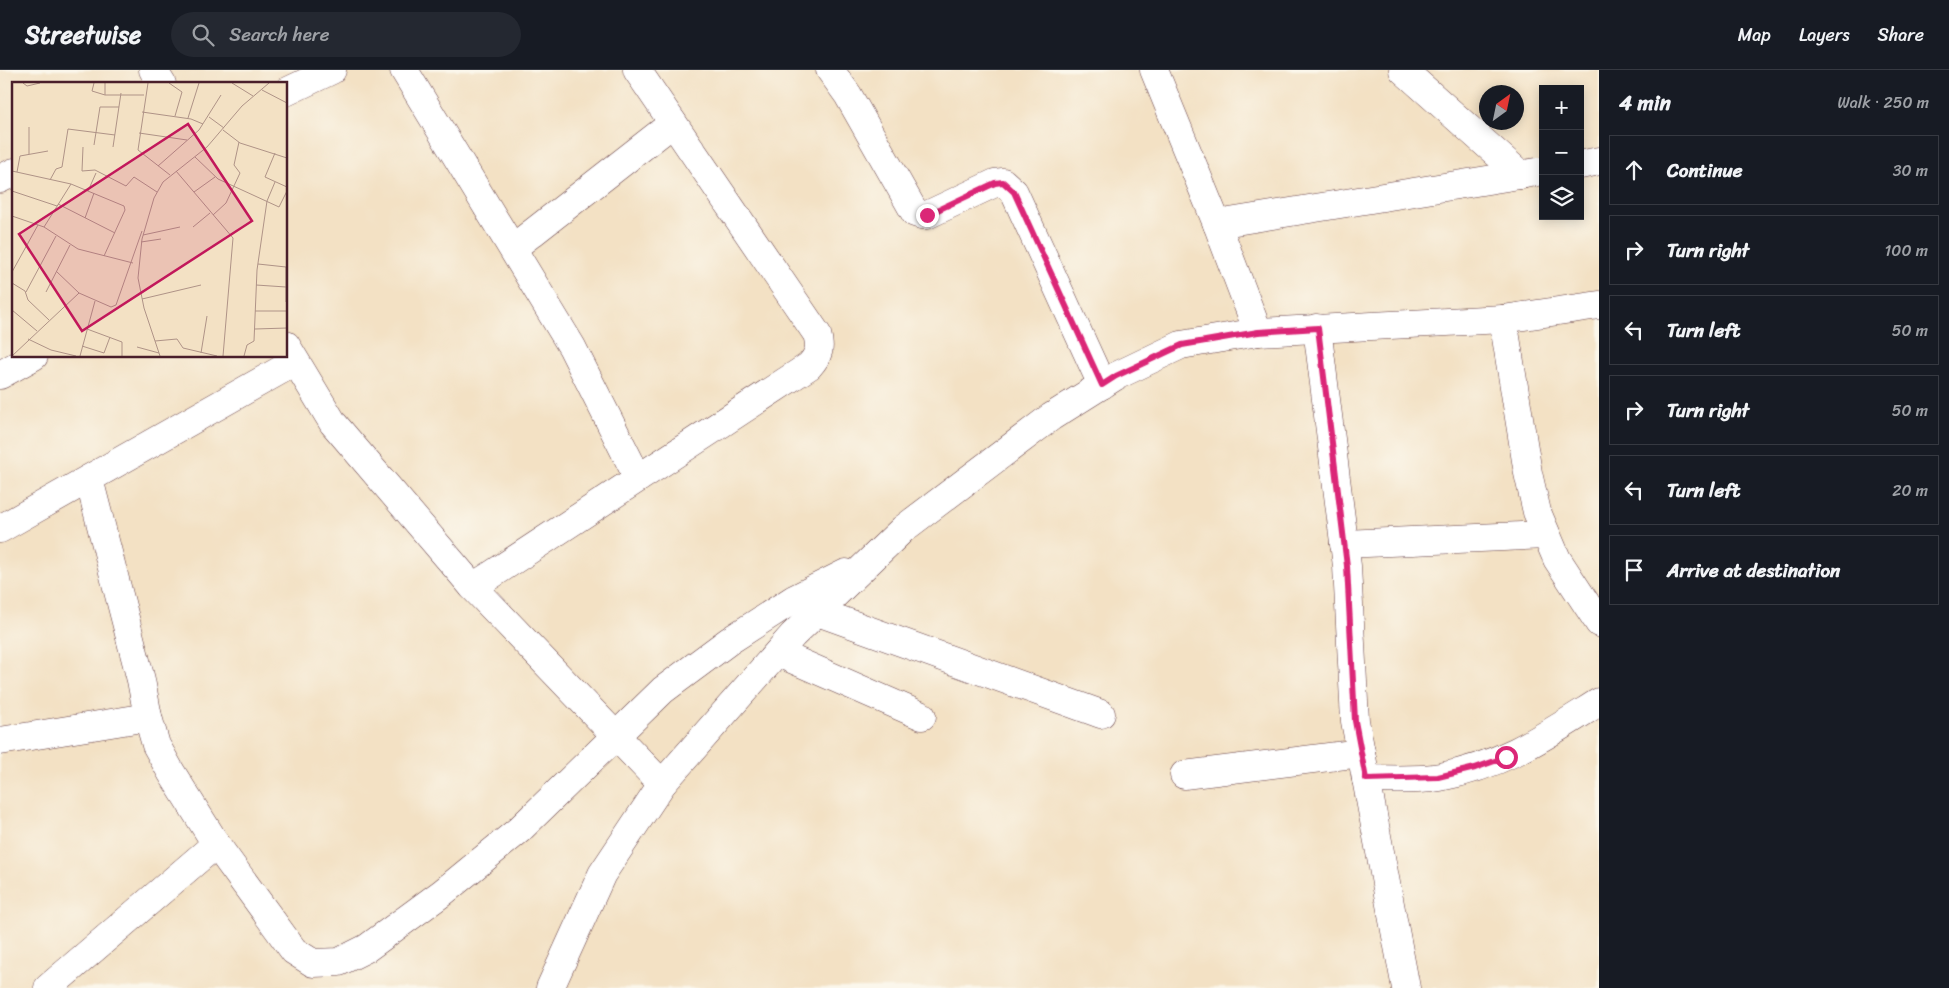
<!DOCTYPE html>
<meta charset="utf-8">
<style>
:root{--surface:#171b24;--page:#242831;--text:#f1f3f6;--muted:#9ea1a6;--line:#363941}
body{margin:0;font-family:Sriracha,sans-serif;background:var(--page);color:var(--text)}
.controls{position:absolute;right:15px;top:15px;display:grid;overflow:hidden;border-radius:0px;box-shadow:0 2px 12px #0003}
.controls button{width:45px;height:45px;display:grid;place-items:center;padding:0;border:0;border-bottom:1px solid var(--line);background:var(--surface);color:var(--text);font:25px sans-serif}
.compass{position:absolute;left:1479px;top:15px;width:45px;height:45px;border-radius:50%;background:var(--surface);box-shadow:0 2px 12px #0003;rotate:33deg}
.stop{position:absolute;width:15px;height:15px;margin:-11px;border:4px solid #db2777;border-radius:50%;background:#fff}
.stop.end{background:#db2777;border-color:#fff;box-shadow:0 1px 5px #0008}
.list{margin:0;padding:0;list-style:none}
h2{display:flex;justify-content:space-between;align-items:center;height:65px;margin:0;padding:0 20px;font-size:21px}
h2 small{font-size:16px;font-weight:400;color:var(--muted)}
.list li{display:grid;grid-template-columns:32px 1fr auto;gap:15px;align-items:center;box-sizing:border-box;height:70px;margin:0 10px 10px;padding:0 10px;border:1px solid var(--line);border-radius:0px}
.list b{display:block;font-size:19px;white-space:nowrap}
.list em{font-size:16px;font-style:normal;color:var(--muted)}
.icon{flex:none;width:28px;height:28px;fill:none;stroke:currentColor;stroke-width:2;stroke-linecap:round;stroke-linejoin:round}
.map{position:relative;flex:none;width:1599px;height:918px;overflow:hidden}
header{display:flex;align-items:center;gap:30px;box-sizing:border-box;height:70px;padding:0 25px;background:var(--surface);border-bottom:1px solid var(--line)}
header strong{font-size:24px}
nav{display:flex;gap:28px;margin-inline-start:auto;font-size:18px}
.search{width:350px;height:45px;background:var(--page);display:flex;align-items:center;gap:12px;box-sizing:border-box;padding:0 18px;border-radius:28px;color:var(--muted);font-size:19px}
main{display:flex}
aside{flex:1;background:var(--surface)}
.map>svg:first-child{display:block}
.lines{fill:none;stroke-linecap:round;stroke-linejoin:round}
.minor-casing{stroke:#633c42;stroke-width:29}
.minor{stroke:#fff;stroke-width:28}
.route{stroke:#db2777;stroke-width:6}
.inset-road{fill:none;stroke:#af9387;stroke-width:1}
.view{fill:#c2185b;fill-opacity:0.15;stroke:#c2185b;stroke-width:2.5}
.inset-edge{fill:none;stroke:#4a1f2b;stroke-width:2.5}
</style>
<header>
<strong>Streetwise</strong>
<div class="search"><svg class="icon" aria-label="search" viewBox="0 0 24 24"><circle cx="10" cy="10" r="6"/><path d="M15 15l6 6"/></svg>Search here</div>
<nav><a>Map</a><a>Layers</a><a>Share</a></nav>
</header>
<main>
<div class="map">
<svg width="1599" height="918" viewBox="0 0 1599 918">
<rect width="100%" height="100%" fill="#fbf7ec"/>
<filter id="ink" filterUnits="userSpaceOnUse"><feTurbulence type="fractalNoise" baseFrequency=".02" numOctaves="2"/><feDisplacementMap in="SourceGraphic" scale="10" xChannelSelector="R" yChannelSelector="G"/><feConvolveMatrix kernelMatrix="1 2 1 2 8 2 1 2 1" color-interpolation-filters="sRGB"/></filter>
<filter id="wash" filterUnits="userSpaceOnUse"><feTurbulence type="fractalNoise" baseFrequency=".0096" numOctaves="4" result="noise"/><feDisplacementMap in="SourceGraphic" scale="20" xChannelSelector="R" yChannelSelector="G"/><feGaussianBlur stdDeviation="1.12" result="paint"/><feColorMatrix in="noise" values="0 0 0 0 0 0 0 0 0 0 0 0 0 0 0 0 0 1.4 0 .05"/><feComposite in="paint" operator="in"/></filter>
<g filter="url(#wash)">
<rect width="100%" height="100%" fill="#f3e1c4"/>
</g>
<g filter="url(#ink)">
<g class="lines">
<defs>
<g id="minor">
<path d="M153,0L162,14"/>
<path d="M404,0L572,277L638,408"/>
<path d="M830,0L848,25L915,143L921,145H927L995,113L1003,112L1014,122L1102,315"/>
<path d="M1154,0L1217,154L1258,262"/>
<path d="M1403,0L1521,105"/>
<path d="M286,22L332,0"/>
<path d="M1580,95L1599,91"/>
<path d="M0,109L14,102"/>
<path d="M1217,154L1543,101"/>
<path d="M513,178L673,53"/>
<path d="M1503,249L1528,403L1537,442L1557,489L1599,553"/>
<path d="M1317,258L1347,496L1355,651L1406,918"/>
<path d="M286,275L333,353L473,517L662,714"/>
<path d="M0,305L34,286"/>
<path d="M89,409L141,610L148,647"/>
<path d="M0,459L295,292"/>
<path d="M1344,474L1546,465"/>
<path d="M473,517L809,296C819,285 821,278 817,264L637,0"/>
<path d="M818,542L1101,644"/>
<path d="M778,583L922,646"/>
<path d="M0,671L148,647L156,675L171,702L216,774L294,881L313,893L339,892L367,878L442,823L519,760L663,620L729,571L794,529L846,503"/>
<path d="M1184,705L1361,683"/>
<path d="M1366,709C1390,709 1416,711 1440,707C1504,695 1545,666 1599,632"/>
<path d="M48,918L216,774"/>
<path d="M550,918L602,804L662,714L793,565L903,459L1051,347L1116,306L1181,275L1258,262L1503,249L1599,235"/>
</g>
</defs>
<use href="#minor" class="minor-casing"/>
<use href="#minor" class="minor"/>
</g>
</g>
<g class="lines" filter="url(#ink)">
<path class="route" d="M927,145L995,113L1003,112L1014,122L1102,315L1116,306L1182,275L1258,262L1318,258L1347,496L1355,651L1366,709L1438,707L1475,698L1506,687"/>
</g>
<g transform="translate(12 12)">
<rect width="275" height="275" fill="#f3e1c4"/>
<path class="inset-road" d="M11,1L15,4L28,1M82,1L80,9L93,13M93,1V13H132M136,1L126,68L158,93M157,1L170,10L163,34M220,1L241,14M250,8L275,21M130,30L179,37L191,42M197,35L212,46M176,36L187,1M211,48L228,61L275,76M127,51L175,58M82,63L88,25H107M71,65L70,89L83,88L114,104L122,95L145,110M101,65L109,11M263,71L253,95L275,105M17,72V45M183,75L206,97L267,125L275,109M146,84L187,48L209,13M0,89L59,102L112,124L113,128L92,174M164,89L221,156L211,274M5,90L8,74L36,69M38,98L44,87L50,85L56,47L103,53M0,109L45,124M76,109L84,91M182,110L203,95M46,122L103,151M201,133L214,121L228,91L222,83L227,60M0,134L32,145L66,167L121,181M73,136L82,111M32,145L59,102M181,145L198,131M131,153L168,145M129,160L149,157M246,182L274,185V220M44,189L67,211M0,190L26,143M0,201L13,209L16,218L37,238M244,203L274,205M14,210L44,154M34,210L58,163M130,217L189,203M0,228L25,249M243,229H275M75,247L110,260V274M243,247L275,246M16,257L39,268L64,274M143,259L165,257L171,266L205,274M70,264L92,271L98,255M125,265L147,271M189,271L195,234M0,274L67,211L99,225L104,223L130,149M68,274L83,219M148,274L132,226L126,196L130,157L142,116L151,100L195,65L230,24L257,1M232,274L235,263L242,259L245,188L255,119L263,100"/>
<path class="view" d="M176,42L240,139L70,249L7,152Z"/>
<rect width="275" height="275" class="inset-edge"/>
</g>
</svg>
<div class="controls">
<button>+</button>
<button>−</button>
<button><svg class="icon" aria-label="layers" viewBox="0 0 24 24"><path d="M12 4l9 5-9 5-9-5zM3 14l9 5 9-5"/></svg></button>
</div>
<svg class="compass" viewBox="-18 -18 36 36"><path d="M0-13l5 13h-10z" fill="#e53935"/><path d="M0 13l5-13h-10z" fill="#9ea1a6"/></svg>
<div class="stop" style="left:1506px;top:687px"></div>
<div class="stop end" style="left:927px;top:145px"></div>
</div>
<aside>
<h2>4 min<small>Walk · 250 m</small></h2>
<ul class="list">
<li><svg class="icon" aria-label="ahead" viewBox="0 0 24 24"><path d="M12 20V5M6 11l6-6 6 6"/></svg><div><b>Continue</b></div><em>30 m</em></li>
<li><svg class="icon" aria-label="right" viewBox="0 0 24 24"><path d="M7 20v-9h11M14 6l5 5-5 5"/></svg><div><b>Turn right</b></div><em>100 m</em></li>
<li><svg class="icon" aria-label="left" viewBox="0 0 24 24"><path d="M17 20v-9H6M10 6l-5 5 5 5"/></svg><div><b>Turn left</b></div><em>50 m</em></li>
<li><svg class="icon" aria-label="right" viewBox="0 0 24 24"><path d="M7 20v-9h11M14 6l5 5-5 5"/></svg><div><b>Turn right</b></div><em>50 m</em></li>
<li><svg class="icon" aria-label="left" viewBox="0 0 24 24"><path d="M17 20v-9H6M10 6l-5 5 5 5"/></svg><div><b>Turn left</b></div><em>20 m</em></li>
<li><svg class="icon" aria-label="arrive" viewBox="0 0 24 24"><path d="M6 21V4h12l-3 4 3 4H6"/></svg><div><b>Arrive at destination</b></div></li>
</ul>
</aside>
</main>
